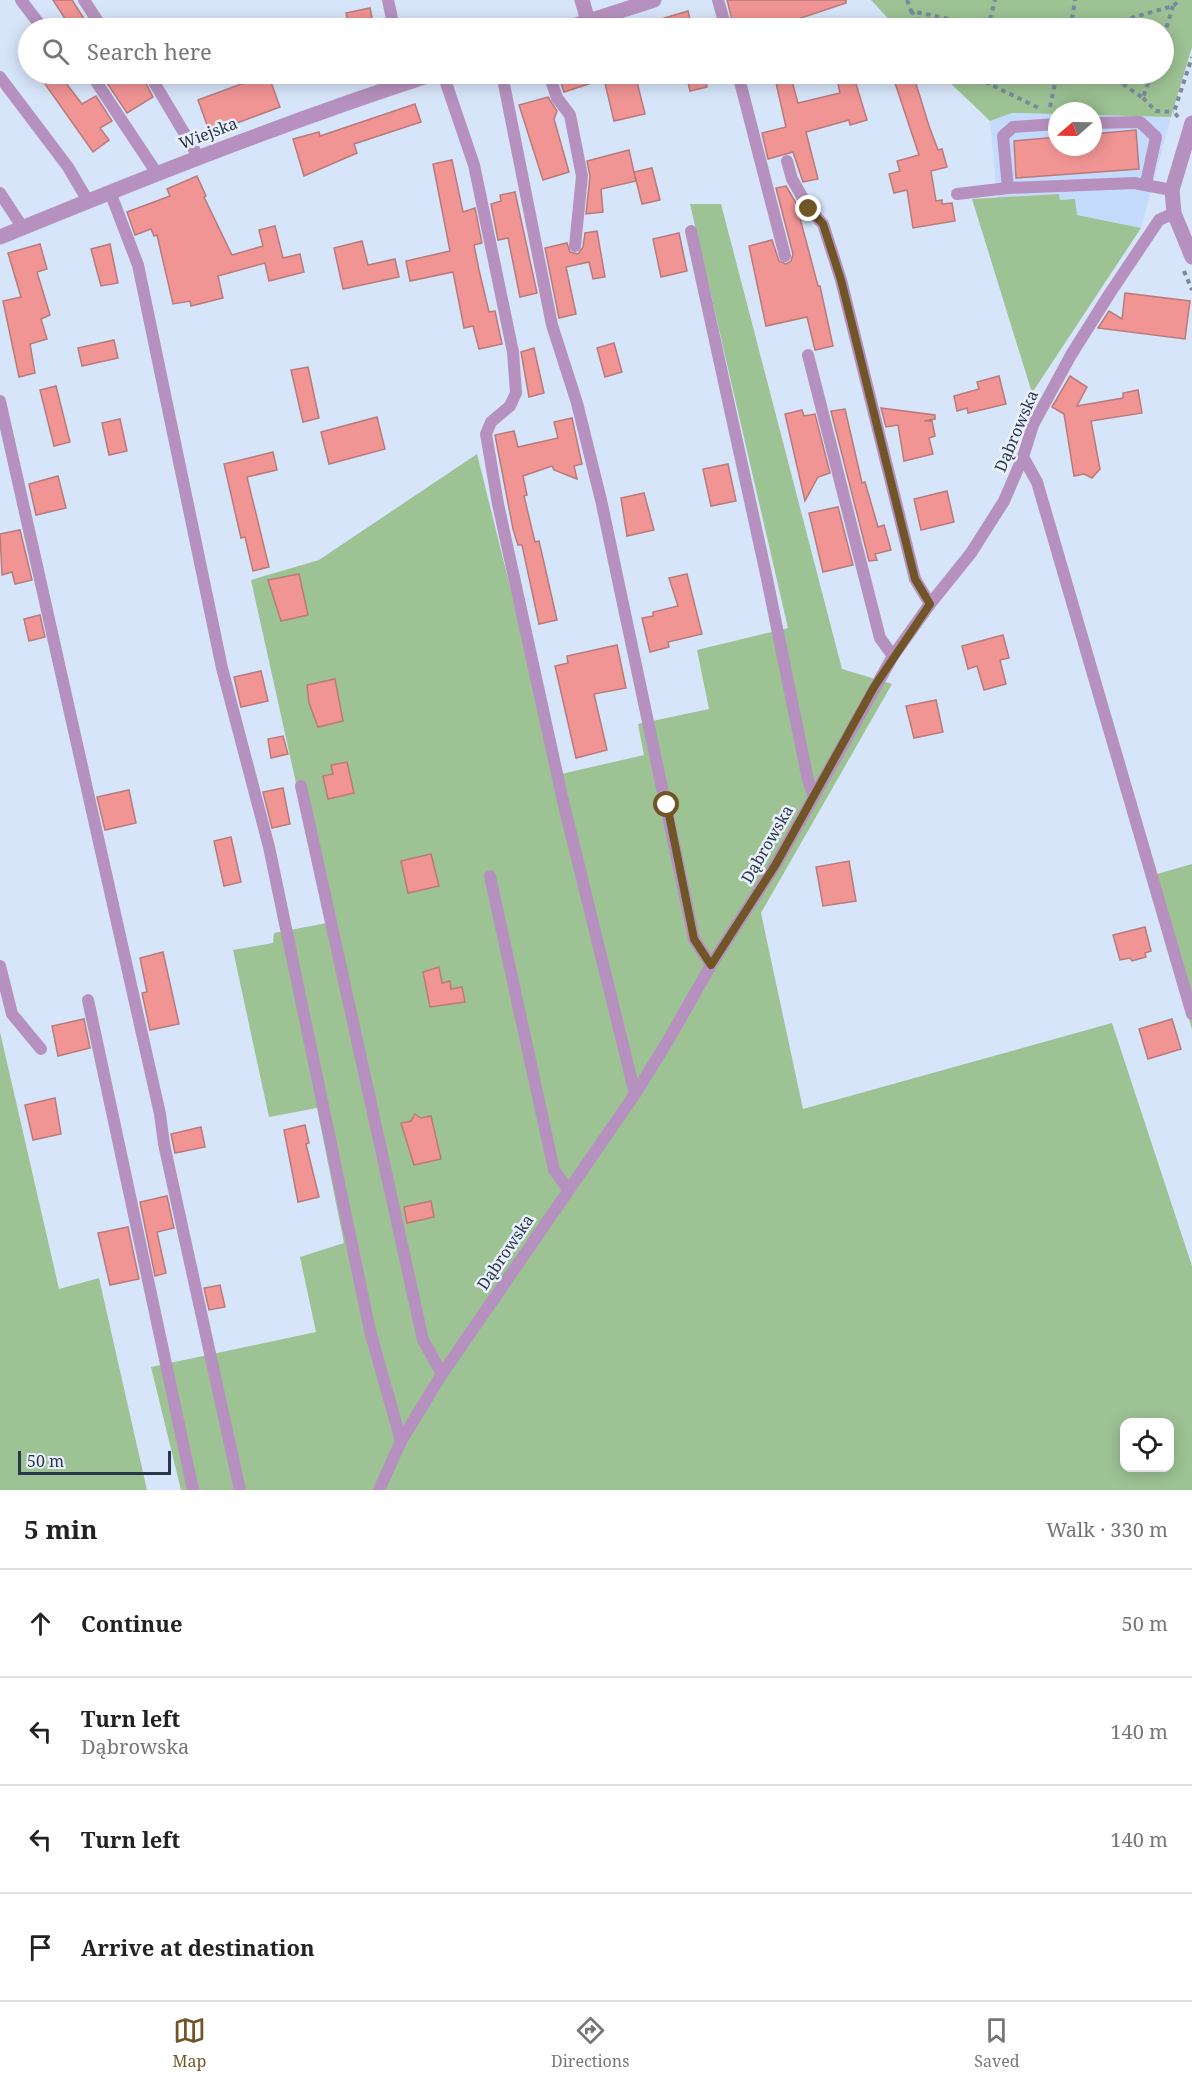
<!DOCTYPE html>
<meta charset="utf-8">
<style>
:root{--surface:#fff;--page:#f6f6f6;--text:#222;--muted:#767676;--line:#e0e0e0;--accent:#705527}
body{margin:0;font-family:"Noto Serif",serif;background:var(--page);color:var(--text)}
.controls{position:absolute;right:18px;bottom:18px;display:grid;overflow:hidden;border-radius:12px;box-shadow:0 3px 15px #0003}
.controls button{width:54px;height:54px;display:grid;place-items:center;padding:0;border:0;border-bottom:2px solid var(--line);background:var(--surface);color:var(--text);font:30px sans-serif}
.compass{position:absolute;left:1048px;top:102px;width:54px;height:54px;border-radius:50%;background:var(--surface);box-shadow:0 3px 15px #0003;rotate:250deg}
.scale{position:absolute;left:18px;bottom:15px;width:153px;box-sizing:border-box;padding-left:6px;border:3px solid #2a374b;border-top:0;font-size:16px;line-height:21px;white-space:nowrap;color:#2a374b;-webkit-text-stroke:4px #ebf1fc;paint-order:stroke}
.stop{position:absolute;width:18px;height:18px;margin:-14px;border:4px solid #705527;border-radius:50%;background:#fff}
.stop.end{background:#705527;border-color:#fff;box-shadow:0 2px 6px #0008}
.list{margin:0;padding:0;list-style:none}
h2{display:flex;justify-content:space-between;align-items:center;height:78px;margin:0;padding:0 24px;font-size:26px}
h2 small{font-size:20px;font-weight:400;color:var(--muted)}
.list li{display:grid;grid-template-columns:39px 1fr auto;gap:18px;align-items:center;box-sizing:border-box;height:108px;padding:0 24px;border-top:2px solid var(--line)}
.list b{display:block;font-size:22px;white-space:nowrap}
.list p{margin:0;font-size:20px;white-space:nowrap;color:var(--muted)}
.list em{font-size:20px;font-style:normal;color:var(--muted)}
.icon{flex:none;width:33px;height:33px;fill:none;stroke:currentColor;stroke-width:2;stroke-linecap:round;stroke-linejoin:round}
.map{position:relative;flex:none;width:1192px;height:1490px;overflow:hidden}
.search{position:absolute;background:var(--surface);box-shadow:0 3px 15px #0003;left:18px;right:18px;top:18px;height:66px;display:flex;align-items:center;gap:15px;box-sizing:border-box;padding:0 21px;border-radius:33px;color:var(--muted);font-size:22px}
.sheet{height:510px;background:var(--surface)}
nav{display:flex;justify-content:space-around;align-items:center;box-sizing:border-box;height:84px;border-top:2px solid var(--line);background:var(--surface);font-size:16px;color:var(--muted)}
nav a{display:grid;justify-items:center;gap:3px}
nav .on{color:var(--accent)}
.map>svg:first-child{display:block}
.built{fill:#c5dbfe}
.green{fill:#9dc294;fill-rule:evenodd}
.building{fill:#f19494;stroke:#b97a7a;stroke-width:1.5}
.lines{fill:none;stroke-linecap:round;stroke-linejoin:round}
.path{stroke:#7b899d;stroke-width:4;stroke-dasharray:4.5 4.5;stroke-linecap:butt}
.service{stroke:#b691bf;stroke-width:12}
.minor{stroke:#b691bf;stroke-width:15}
.route{stroke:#705527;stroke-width:8}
.labels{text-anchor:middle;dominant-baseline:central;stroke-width:5;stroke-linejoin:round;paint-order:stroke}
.street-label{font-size:16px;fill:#2a374b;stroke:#ebf1fc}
</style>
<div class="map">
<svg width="1192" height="1490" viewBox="0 0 1192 1490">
<rect width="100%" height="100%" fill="#d7e5fa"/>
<path class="built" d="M1012,113L1057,114V147H1093V115L1171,117L1141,228L1077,215L1060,200L1059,194L997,198L990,121Z"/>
<g class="green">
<path d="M871,0H1192V47L1171,117L1093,115V111H1057V114L1012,113L990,121L941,74H1164V28H897Z"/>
<path d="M1059,194L1060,200L1075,199L1077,215L1141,228L1032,393L972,199Z"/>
<path d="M690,204H721L842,669L892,684L761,913L803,1109L1112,1023L1192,1266V1490H181L151,1367L316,1332L300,1257L344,1243L317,1108L269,1117L233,950L273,943L274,933L327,923L251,580L319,560L477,454L557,775L644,755L638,724L709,709L697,650L788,628ZM1124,1422H1170V1468H1124Z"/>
<path d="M1192,864V1030L1150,876Z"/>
<path d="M0,1032L59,1289L99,1278L147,1490H0Z"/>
</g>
<g class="building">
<path d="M53,0H72L90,28H71Z"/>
<path d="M727,0H846V3L792,21L794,28H734Z"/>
<path d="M370,8L374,28H349L346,13Z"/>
<path d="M688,11L692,28H644V24Z"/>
<path d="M38,74H59L82,104L96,96L112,121L100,128L109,140L93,152Z"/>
<path d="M101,74H141L153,97L127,113Z"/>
<path d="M268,74L280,107L210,133L198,100Z"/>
<path d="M558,74H635L645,114L614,121L604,79L564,92Z"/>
<path d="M686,74H704L707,87L690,91Z"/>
<path d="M774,74H790L798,103L840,93L836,74H853L867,120L850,125L849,120L806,132L818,179L803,182L793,152L768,159L762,133L786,127Z"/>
<path d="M892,74H913L929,126L938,150L942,149L947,167L931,171L936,201L942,200V204L952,203L955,221L913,228L907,190L894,193L889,174L900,171L897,161L919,155Z"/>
<path d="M548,97L557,111L554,119L569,172L543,180L519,105Z"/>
<path d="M415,104L421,122L354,144L357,153L304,176L293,139L319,132L320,136Z"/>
<path d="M1136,130L1139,169L1016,178L1014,141L1057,137V147H1093V134Z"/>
<path d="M629,150L636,181L601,189L603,212L586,214L590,176L587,161Z"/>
<path d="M452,160L463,212L475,208L482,243L474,245L479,270L489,312L495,311L502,344L479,349L473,326L464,328L453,272L410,281L406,261L450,251L433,164Z"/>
<path d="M652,168L660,200L642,204L634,172Z"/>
<path d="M197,176L206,196L204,197L232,255L263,246L259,230L275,226L283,258L300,254L304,272L269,281L265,263L218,276L223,298L191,306L190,301L173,304L157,235L154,236L151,229L135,235L127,212L170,196L167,189Z"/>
<path d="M786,186L796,203L818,286H820L833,346L815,350L807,317L766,326L749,246L772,240L779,261L786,264L791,261L793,254L776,188Z"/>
<path d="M515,192L537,293L520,297L508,238L498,240L491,204L501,201L500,195Z"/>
<path d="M597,231L605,277L593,279L589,262L566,267L576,314L559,318L545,248L567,243L570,252L578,254L583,247L585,233Z"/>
<path d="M679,233L687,271L661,277L653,239Z"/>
<path d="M362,241L368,265L395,259L399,277L343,289L334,248Z"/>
<path d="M40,244L47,269L37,272L50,315L41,319L47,339L30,344L35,373L19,377L3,301L21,297L8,253Z"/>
<path d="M110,244L118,283L101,286L91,249Z"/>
<path d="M1125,293L1190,301L1185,339L1098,328L1109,311L1122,319Z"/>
<path d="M114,340L118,358L82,366L78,348Z"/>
<path d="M614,343L622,372L605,377L597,348Z"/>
<path d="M534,348L544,393L529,397L521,352Z"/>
<path d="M308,367L319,418L303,422L291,370Z"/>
<path d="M999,376L1006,404L968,413L967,408L957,411L954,396L979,389L977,382Z"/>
<path d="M1070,376L1087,387L1077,406L1123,398V393L1138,390L1142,413L1091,421L1100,469L1092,478L1084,474L1074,476L1064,414L1052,407Z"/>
<path d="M56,386L70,442L54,446L40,390Z"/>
<path d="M881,408L935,415V419L924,421H932L935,436L929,438L933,454L904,461L898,425L886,427Z"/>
<path d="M845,409L862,483L865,482L878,527L884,525L891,550L875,554L877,560L869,561L831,411Z"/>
<path d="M802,410L804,416L815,414L830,473L818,477L805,501L785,414Z"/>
<path d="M377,417L385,449L329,464L321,432Z"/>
<path d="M572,418L582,464L574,466L577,479L554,470L552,466L523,476L527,495L524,496L535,542L539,541L557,620L539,624L522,545H518L513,529L495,435L514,431L518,447L558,438L554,422Z"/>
<path d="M120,419L127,451L109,455L102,423Z"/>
<path d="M273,452L277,470L247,477L269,567L253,571L245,537L241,538L224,464Z"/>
<path d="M728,464L736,501L711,506L703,469Z"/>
<path d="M58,476L66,508L36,515L29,484Z"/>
<path d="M947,491L954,522L921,530L914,499Z"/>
<path d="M644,493L654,530L627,536L621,498Z"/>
<path d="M838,507L853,565L823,572L809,513Z"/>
<path d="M20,530L32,580L15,584L12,572L2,575L0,534Z"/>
<path d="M299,574L308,615L281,621L268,580Z"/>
<path d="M687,574L702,634L668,642L669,647L650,652L642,618L653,616V612L678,606L669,578Z"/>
<path d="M40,615L45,637L29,641L24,619Z"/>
<path d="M1003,635L1009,658L1000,660L1006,684L984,690L977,666L968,669L962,646Z"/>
<path d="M617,645L626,688L594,694L607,750L576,758L555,666L568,663L567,656Z"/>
<path d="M261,671L268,701L241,707L234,677Z"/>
<path d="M335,679L343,721L318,727L309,703L307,685Z"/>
<path d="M936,700L943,732L914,738L906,706Z"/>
<path d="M283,736L288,754L271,758L268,739Z"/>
<path d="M347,762L354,793L328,799L323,776L333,774L331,765Z"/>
<path d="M283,788L290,824L272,828L263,792Z"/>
<path d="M129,790L136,823L105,830L97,797Z"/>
<path d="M231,837L241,882L224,886L214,841Z"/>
<path d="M431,854L439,886L408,893L401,861Z"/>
<path d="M849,861L856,901L823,906L816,867Z"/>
<path d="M1145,927L1151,951L1145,953L1146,957L1132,961L1130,958L1120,960L1113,935Z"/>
<path d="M163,952L179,1024L150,1030L142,993L147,992L140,958Z"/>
<path d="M439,967L442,983L450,981L451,989L462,987L465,1002L430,1007L423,972Z"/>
<path d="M84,1019L90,1048L58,1056L52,1026Z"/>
<path d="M1172,1019L1181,1049L1148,1059L1139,1029Z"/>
<path d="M55,1098L61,1134L33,1140L25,1105Z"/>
<path d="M415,1114L421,1118L431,1116L441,1159L414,1165L401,1123L411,1121Z"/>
<path d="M305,1125L309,1143L306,1144L319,1197L298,1202L284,1130Z"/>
<path d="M201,1127L205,1147L175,1153L171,1134Z"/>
<path d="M167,1196L174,1228L157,1232L166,1273L155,1276L140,1202Z"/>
<path d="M431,1201L434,1217L407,1223L404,1207Z"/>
<path d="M128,1227L139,1279L110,1285L98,1233Z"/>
<path d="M220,1285L225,1307L209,1310L204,1288Z"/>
</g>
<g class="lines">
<g class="path">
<path d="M907,0L911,11L993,28"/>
<path d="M911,11L925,28"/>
<path d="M1072,19L1075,0"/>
<path d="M988,28L995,0"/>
<path d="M1054,28C1065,18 1077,16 1087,28"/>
<path d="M1096,28L1173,6L1180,0"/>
<path d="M1164,36L1173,6"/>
<path d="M969,74L1041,109"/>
<path d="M1108,74L1143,98L1151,74"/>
<path d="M1143,98L1156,111L1174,112"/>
<path d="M1050,107L1057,74"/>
<path d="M1178,117L1174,112L1192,57"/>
<path d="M1184,271L1192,290"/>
</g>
<g class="service">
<path d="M21,0L40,25L58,28"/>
<path d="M84,0L102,28"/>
<path d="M388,0L394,28"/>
<path d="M718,0L726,28"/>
<path d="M91,74L156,172"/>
<path d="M149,74L198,156"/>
<path d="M443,74L474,165L513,352L516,393L510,406L491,422L486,434L498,504L563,801L635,1094"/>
<path d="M502,74L552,325L577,403L601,500L694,939L711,965"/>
<path d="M549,74L557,98L570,115L582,176L575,246"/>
<path d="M738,74L785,256"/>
<path d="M0,77L68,167L88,201"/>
<path d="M1093,123L1140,122L1156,137L1146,183"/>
<path d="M1057,124L1013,127L1003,136L1008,188L1134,183L1172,190"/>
<path d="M787,161L792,179L809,209L823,224L841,280L915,579L930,604"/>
<path d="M110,192L138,265L222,668L269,847L370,1331L401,1441"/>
<path d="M0,193L23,228"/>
<path d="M957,194L1008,188"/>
<path d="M691,231L766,574L808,780L814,796"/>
<path d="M808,355L880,638L893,656"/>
<path d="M0,401L160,1114L164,1144L240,1490"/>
<path d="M1023,457L1037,482L1192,1014"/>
<path d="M301,786L423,1340L442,1374"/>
<path d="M490,876L554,1170L567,1188"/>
<path d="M0,966L12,1014L41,1049"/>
<path d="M88,1000L193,1490"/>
<path d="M379,1490L401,1441L442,1374L635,1094L666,1044L711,965L776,864L893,656L930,604L971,553L1004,501L1023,457L1033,425L1071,355L1110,293L1159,220L1174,213"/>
</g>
<g class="minor">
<path d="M582,0L588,21"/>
<path d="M567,28L654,0"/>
<path d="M1192,123L1172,190L1174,213L1192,257"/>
<path d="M0,237C144,178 285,122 433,74"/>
</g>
</g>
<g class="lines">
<path class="route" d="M667,805L694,939L711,965L776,864L874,687L930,604L915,579L841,280L823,224L809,209"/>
</g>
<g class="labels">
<g class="street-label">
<text transform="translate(208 133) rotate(-21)">Wiejska</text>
<text transform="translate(1016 431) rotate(-67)">Dąbrowska</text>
<text transform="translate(767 844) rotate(-60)">Dąbrowska</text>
<text transform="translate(505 1252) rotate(-56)">Dąbrowska</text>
</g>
</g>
</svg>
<div class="controls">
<button><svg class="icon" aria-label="locate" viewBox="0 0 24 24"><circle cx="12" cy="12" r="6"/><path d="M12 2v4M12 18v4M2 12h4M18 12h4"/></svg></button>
</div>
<svg class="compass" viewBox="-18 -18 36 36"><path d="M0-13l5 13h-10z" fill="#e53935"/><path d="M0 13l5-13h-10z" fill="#767676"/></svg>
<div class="scale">50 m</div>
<div class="stop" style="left:667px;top:805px"></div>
<div class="stop end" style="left:809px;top:209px"></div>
<div class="search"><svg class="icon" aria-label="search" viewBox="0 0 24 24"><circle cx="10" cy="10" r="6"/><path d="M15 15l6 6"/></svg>Search here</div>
</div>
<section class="sheet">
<h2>5 min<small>Walk · 330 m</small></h2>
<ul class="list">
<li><svg class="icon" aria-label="ahead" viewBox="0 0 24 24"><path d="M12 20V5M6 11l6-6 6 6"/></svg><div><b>Continue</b></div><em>50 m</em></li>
<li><svg class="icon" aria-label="left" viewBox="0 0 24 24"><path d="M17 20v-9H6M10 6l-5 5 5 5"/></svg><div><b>Turn left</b><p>Dąbrowska</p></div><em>140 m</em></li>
<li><svg class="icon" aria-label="left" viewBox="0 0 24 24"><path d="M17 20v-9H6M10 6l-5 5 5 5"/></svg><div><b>Turn left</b></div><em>140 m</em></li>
<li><svg class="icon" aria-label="arrive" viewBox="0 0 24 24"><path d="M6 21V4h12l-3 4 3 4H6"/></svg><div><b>Arrive at destination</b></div></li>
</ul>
</section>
<nav>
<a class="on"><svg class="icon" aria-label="map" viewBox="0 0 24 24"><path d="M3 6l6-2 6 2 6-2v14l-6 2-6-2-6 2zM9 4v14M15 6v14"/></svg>Map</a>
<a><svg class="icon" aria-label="directions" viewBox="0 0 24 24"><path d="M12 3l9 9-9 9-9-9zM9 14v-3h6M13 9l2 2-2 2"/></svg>Directions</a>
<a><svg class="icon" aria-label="saved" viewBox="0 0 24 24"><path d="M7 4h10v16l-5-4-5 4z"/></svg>Saved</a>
</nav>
